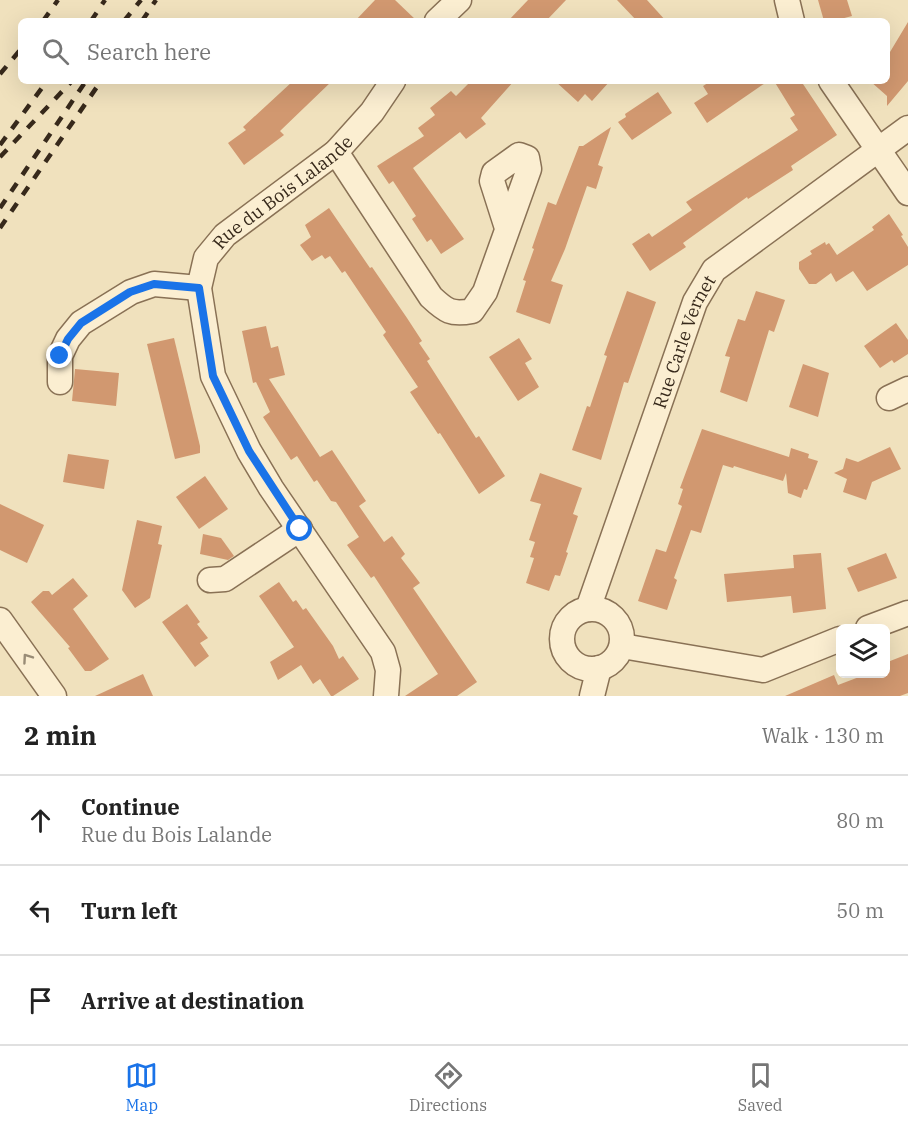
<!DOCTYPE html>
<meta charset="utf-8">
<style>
:root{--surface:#fff;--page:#f6f6f6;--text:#222;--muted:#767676;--line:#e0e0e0;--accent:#1a73e8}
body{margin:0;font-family:"IBM Plex Serif",serif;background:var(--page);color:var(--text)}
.controls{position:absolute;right:18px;bottom:18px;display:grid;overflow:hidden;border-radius:9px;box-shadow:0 6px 24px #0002}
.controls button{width:54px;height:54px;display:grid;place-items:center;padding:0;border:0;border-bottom:2px solid var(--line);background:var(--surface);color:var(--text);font:30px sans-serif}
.stop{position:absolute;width:18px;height:18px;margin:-14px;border:4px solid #1a73e8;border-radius:50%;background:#fff}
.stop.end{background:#1a73e8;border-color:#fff;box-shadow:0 2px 6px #0008}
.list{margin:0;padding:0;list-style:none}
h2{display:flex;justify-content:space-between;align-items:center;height:78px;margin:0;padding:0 24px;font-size:26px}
h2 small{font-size:20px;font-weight:400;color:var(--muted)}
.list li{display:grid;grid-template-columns:39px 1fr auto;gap:18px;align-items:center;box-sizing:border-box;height:90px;padding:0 24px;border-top:2px solid var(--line)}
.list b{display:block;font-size:22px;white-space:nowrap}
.list p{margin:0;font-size:20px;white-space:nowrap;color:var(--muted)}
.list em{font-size:20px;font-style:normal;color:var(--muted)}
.icon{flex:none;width:33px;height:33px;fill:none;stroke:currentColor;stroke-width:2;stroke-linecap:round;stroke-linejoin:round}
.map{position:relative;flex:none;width:908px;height:696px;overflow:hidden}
.search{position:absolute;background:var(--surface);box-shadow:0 6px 24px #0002;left:18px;right:18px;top:18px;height:66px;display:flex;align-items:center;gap:15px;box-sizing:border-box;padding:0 21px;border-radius:9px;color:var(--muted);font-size:22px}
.sheet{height:348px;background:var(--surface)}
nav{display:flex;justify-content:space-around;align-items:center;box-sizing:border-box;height:84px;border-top:2px solid var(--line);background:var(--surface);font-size:16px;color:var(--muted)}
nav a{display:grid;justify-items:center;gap:3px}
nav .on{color:var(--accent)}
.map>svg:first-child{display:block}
.building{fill:#d19870}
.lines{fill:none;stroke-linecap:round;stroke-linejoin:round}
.minor-casing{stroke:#897155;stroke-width:27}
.minor{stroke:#fbeed1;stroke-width:24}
.rail{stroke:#37291b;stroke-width:4.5;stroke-dasharray:10 10;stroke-linecap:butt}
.oneway{stroke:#998c76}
.route{stroke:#1a73e8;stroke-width:8}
.labels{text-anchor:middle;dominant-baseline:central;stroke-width:5;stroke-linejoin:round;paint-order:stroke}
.street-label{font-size:18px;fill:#37291b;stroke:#f7ebcd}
</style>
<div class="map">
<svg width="908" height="696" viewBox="0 0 908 696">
<rect width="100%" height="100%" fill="#f0e1bd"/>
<g class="building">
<path d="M375,0H395L417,21H355Z"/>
<path d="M528,0H566L546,21H508Z"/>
<path d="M617,0H647L666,21H637Z"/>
<path d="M818,0H847L852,16L833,21H824Z"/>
<path d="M908,22V81L887,106V96L870,81H887V57Z"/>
<path d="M293,81H332L280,131L284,135L244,165L228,143L246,130L243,127Z"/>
<path d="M471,81H514L481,118L486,124L466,139L460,132L413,168L464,239L441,254L431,239L427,242L412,219L416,216L393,181L389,184L377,166L424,136L418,128L435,115L430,108L451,91L456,96Z"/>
<path d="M555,81H610L592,101L585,94L578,102Z"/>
<path d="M711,81H768L707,123L694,103L708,94L703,86Z"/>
<path d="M774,81H801L837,135L791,166L793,170L748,199L747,197L683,243L686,247L650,271L632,244L649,233L652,237L692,210L686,202L798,130L790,118L795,115Z"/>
<path d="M658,92L672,113L632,140L618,122L626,117L625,114Z"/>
<path d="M611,127L598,165L603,167L596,189L587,186L565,249L551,281L563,285L550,324L516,312L526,281L523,280L534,249L532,248L548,202L556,205L579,146H583Z"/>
<path d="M329,208L370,268L372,267L407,318L422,341L419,343L430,359L427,361L476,438L479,436L505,476L479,494L440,433L438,434L410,392L418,387L383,335L386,332L345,271L342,273L330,256L325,259L322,255L312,261L300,245L311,237L305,225Z"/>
<path d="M889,214L903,235L901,236L908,247V265L867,291L853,271L836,282L831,273L816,284H809L799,269V262L812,254L810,251L825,242L826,245L829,243L837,255L874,230L872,227Z"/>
<path d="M627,291L656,302L628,383L624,382L601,460L572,450L587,406L590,407L607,356L604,355Z"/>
<path d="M756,291L785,300L774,332L769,330L747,402L720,392L730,357L725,356L738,319L745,321Z"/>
<path d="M896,323L908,340V354L894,363L892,360L880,368L864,346Z"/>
<path d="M266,326L271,348L278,346L285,375L269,379L320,457L332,450L366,501L359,506L384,542L392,536L405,554L401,558L420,583L413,588L477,682L457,696H405L438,674L374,576L371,578L347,545L359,537L336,502L331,501L317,480L314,482L297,456L291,460L263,417L270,412L256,382L253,383L242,331Z"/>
<path d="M174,338L200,446V453L175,459L147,344Z"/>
<path d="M519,338L532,359L525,363L539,387L518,401L489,357Z"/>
<path d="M803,364L829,373L818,417L789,407Z"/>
<path d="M75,369L119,373L116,406L72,401Z"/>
<path d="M702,429L789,457L791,448L809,454L808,458L818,461L807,490L804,489L801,498L788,493L786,473L783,481L734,466L733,468L723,465L701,533L691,530L674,578L677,580L667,610L638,601L656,549L666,552L682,506L678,504L683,489L680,488Z"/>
<path d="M890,447L901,469L872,482L866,500L843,492L847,479L834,473L843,469L846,458L858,462Z"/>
<path d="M68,454L109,460L104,489L63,482Z"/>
<path d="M540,473L582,488L573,514L578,516L566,552L568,553L560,576L555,575L549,591L526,583L534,558L530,557L535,542L529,540L541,504L530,501Z"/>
<path d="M205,476L228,509L199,529L176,497Z"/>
<path d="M0,504L44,525L27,563L0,550Z"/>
<path d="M137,520L162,526L158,544L162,545L150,598L135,608L122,590Z"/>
<path d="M203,534L221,538L234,556L228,560L200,554Z"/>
<path d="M821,553L826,609L793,613L791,596L727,602L724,574L794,568L793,555Z"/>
<path d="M886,553L897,578L858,592L847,568Z"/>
<path d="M73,578L88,596L73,609L109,659L91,671H85L68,648L70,647L31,602L43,591H49L52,595Z"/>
<path d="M279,582L293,602L296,600L303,610L306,608L333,646L339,659L343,656L359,679L333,696H331L320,679L313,684L301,665L278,680L270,662L294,647L259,596Z"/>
<path d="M187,604L200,622L197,624L208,638L200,643L209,656L195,667L162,622Z"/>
<path d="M908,654V693L900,696H785L834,675L838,685L867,674H885V663Z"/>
<path d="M143,674L153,696H95Z"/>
</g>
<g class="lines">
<defs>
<g id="minor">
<path d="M787,0L792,21"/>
<path d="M437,21L459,0"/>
<path d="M831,81L908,193"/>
<path d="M336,152L431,297C446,311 451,315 472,311L485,292L529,169L527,158L519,155L494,173L492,181L507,228"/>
<path d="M60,382V356L68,339L81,323L131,292L154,284L199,288"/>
<path d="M889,398L908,389"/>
<path d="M210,580L225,579L300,529"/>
<path id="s1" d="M588,609L695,302L714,270L908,128"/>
<circle cx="592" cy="639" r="30"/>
<path d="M0,620L54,696"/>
<path d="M868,628L908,613"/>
<path d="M622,646L763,670L840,639"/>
<path id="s2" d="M386,696L388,670L383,652L271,488L249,451L213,376L199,288L206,258L225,235L336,152L372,112L393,81"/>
<path d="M592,696L599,668"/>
</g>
</defs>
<use href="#minor" class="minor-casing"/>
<use href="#minor" class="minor"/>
<g class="rail">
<path d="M43,21L58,0"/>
<path d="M91,21L105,0"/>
<path d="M124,21L141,0"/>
<path d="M142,21L156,0"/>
<path d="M0,74L21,49"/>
<path d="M0,145L47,81"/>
<path d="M0,157L72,81"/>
<path d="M0,208L86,81"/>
<path d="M0,228L101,81"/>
</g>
</g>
<defs><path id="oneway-chevron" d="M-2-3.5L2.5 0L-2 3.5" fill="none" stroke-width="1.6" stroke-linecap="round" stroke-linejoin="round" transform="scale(1.5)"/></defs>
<use class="oneway" href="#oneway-chevron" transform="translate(27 658) rotate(-125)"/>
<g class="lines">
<path class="route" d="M60,356L68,339L81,323L130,292L154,284L199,288L213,376L249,451L300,529"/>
</g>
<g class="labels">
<g class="street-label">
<text stroke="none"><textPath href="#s2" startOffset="591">Rue du Bois Lalande</textPath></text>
<text stroke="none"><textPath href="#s1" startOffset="284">Rue Carle Vernet</textPath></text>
</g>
</g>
</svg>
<div class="controls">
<button><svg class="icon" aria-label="layers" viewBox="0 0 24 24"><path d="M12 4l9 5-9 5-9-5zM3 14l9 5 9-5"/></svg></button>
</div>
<div class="stop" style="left:300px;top:529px"></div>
<div class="stop end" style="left:60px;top:356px"></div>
<div class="search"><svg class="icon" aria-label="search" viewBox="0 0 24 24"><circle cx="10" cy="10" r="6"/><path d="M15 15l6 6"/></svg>Search here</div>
</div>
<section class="sheet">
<h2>2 min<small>Walk · 130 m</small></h2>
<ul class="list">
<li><svg class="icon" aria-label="ahead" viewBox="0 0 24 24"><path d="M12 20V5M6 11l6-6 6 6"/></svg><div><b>Continue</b><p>Rue du Bois Lalande</p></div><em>80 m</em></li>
<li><svg class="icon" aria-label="left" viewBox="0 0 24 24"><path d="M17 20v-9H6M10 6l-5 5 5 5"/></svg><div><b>Turn left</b></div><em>50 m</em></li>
<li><svg class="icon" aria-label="arrive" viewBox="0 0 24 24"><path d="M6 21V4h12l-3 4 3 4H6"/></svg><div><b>Arrive at destination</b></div></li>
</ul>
</section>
<nav>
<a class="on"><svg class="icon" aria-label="map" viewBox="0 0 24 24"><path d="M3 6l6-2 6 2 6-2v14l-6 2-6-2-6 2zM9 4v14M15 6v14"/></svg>Map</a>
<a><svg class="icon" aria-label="directions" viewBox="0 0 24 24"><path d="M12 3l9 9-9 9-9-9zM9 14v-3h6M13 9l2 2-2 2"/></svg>Directions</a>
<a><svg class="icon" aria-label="saved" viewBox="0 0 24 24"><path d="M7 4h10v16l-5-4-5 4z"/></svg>Saved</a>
</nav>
